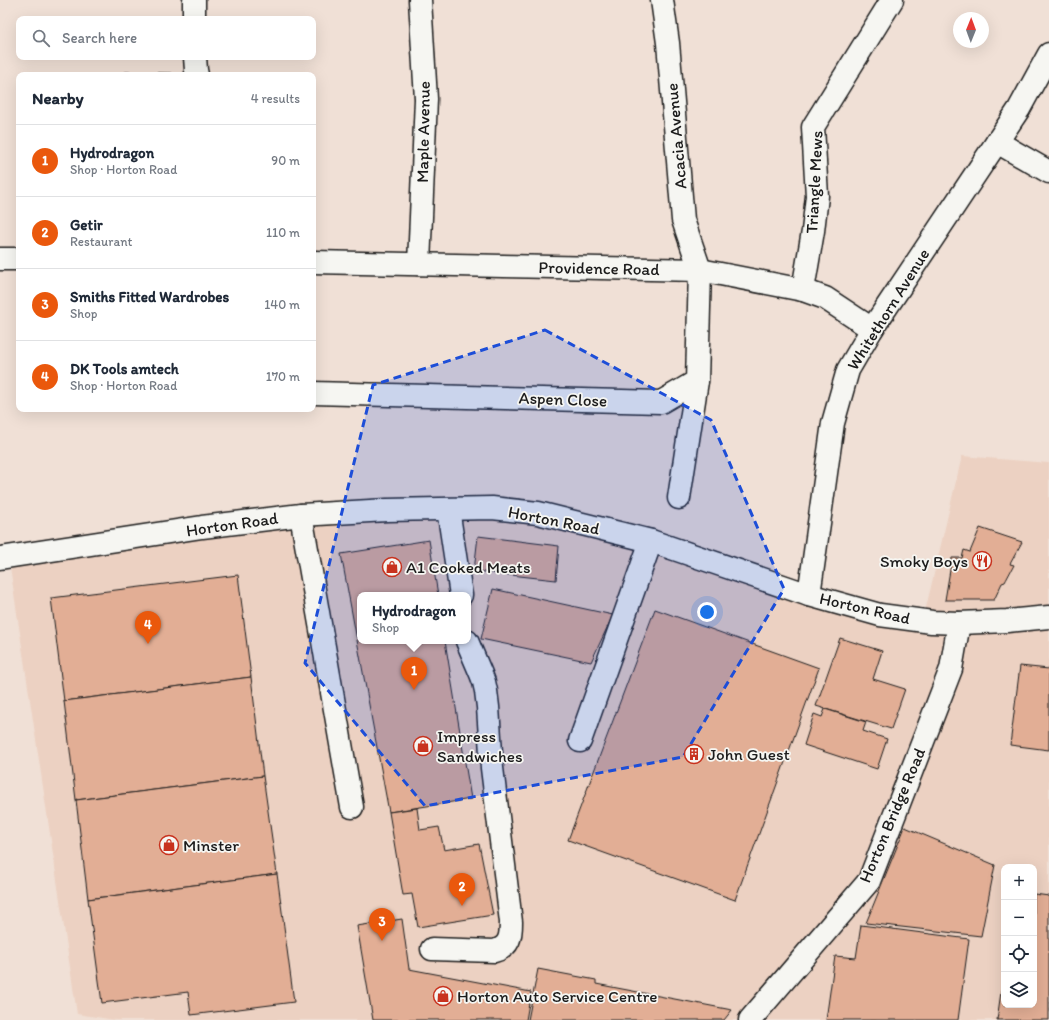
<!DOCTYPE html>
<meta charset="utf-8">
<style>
:root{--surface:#fff;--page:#f2f2f3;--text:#1f2937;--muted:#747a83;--line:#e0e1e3;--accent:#ea580c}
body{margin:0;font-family:Itim,sans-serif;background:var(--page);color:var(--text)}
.controls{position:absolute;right:12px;bottom:12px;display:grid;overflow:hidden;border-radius:8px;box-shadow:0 4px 16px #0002}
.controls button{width:36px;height:36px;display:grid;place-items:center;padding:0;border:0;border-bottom:1px solid var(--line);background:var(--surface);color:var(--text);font:20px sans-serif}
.compass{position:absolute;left:953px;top:12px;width:36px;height:36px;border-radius:50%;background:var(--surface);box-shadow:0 4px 16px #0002;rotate:1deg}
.you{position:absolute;left:707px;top:612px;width:14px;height:14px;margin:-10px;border:3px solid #fff;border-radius:50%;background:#1a73e8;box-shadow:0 0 0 6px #1a73e833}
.badge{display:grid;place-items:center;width:26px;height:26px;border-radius:50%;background:var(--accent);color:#fff;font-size:13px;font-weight:700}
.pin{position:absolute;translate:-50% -33px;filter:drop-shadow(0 1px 2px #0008)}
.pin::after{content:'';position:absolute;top:21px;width:14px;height:12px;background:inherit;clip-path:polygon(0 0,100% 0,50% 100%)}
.popup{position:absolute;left:357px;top:592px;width:114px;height:52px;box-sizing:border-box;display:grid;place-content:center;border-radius:8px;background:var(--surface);filter:drop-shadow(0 1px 3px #0005);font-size:13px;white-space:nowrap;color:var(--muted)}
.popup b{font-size:15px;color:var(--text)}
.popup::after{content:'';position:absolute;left:50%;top:100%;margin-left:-8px;border:8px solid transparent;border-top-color:var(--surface)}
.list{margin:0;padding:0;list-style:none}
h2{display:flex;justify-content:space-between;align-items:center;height:52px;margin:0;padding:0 16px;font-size:17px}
h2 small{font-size:13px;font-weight:400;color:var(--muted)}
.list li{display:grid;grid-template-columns:26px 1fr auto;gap:12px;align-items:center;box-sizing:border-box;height:72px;padding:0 16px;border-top:1px solid var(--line)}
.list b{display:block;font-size:15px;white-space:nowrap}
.list p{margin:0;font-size:13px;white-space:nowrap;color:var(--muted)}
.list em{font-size:13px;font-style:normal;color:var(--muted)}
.icon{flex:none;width:22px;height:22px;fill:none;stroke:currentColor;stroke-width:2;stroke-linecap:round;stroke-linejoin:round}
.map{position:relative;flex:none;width:1049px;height:1020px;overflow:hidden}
.search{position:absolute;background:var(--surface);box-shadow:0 4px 16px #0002;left:16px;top:16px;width:300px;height:44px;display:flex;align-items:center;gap:10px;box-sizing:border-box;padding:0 14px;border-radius:8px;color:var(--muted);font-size:15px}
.panel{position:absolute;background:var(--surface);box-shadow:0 4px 16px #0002;left:16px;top:72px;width:300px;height:340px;border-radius:8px}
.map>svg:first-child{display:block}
.built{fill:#ecd1c2;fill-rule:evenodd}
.building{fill:#e2ae95;stroke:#1c1c1c}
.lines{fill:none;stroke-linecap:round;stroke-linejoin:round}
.minor-casing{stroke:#1c1c1c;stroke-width:25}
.minor{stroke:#f6f6f2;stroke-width:22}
.marked{fill:#1d4ed8;fill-opacity:0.2;stroke:#1d4ed8;stroke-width:3;stroke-dasharray:8 5;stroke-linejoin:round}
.labels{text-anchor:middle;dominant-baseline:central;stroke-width:3.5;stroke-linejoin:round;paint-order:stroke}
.street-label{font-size:17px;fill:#1c1c1c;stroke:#f6f6f2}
.poi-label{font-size:17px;fill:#1c1c1c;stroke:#f6f6f2;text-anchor:start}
</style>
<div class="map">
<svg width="1049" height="1020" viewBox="0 0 1049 1020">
<rect width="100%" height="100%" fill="#f0e0d6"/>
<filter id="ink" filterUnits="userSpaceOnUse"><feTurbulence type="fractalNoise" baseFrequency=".025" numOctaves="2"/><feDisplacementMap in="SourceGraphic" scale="8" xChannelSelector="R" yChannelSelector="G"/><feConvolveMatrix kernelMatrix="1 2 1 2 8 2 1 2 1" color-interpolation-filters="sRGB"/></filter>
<g filter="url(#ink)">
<g class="built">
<path d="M962,456L1049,463V617L924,616Z"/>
<path d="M462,513L536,519L658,552L808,603L1049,619V1020H115L77,1014L9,560L312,519ZM360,595H468V641H360ZM1004,867H1034V1005H1004Z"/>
</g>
<g class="building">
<path d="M125,72L172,73V75H125Z"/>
<path d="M980,528L1022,542L1010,564L1014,565L1005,582L1002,583L994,600H945L952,558H962L964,550L970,552Z"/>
<path d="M478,536L559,546L556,580L474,571Z"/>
<path d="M429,540L438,595H360V641H445L471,799L389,812L341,554Z"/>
<path d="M238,575L251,677L64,701L51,598Z"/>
<path d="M493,589L613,615L591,662L481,639Z"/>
<path d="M655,609L819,668L735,900L568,840Z"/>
<path d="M840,638L882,651L873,679L905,689L891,729L816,706Z"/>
<path d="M1020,666L1049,669V750L1010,745Z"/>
<path d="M251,677L263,776L76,800L64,701Z"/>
<path d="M825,709L866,722L863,731L887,739L877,769L804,745L814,714L822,717Z"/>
<path d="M263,776L277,874L88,899L76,800Z"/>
<path d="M417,808L420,830L439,827L444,850L479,844L493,915L418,927L412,894L403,895L389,812Z"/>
<path d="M905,827L995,865L981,936L866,923Z"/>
<path d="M277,874L294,1002L191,1015L188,992L102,1003L88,899Z"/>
<path d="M1034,894L1049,896V1020H997L1004,971V1005H1034Z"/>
<path d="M402,919L409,969L531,992L526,1020H373L357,926Z"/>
<path d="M861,925L969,939L958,1020H826L835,956L856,958Z"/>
<path d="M538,969L596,980V984L732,1010L724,1020H528Z"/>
</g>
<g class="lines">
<defs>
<g id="minor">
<path d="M194,0V19"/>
<path d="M195,57L196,70L197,75"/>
<path d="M997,142L1049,172"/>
<path d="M0,259H19"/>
<path d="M313,262L700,270L803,290L825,298L872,329"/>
<path d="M419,264L426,99L420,0"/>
<path d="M803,290L813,231L817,196L813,127L892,0"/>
<path d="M313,393L661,402L697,381L700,270L683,220L668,43L662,0"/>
<path d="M679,498L697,381"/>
<path d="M448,509L461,595"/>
<path d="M301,515L352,807"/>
<path d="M0,558L202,527L301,515L387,510L492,508L538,513L651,541L809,595L880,615L932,622L959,623L1007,621L1049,617"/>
<path d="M809,595L833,423L848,370L872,329L1019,109L1049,54"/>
<path d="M580,741L651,541"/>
<path d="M432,949L494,951C510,947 511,936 511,922L492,768L488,707L486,691L484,682L481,674L467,641"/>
<path d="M750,1020L869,881L951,669L959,623"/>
</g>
</defs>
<use href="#minor" class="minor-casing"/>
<use href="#minor" class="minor"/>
</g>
</g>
<path class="marked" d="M545,330L711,420L784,589L683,757L425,806L305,663L373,385Z"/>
<defs>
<symbol id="restaurant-ring" viewBox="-11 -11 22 22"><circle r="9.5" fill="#f6f6f2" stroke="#c8321e" stroke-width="1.5"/><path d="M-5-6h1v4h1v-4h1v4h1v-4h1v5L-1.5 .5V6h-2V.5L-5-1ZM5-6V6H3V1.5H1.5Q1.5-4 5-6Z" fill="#c8321e"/></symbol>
<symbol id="shop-ring" viewBox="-11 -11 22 22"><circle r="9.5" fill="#f6f6f2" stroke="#c8321e" stroke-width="1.5"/><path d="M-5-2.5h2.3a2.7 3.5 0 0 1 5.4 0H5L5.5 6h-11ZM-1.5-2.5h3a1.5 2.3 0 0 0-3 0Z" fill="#c8321e"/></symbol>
<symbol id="building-ring" viewBox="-11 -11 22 22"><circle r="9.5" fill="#f6f6f2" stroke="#c8321e" stroke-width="1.5"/><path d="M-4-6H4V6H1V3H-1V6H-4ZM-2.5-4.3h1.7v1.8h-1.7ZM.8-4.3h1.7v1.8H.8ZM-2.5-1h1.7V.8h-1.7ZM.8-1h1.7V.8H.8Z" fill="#c8321e"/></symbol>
</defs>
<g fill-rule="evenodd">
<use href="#restaurant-ring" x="971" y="550" width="22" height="22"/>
<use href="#shop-ring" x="381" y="556" width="22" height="22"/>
<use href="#shop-ring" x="412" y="735" width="22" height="22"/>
<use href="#building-ring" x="683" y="743" width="22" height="22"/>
<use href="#shop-ring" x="158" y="834" width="22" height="22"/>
<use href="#shop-ring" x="432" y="985" width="22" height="22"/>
</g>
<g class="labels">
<g class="street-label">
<text transform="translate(423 132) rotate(-89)">Maple Avenue</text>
<text transform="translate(676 136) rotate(-95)">Acacia Avenue</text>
<text transform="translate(814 182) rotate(-87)">Triangle Mews</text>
<text transform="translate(599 268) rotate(1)">Providence Road</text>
<text transform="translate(888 309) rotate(-58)">Whitethorn Avenue</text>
<text transform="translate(563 399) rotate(2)">Aspen Close</text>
<text transform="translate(554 520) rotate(11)">Horton Road</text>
<text transform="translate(232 524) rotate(-8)">Horton Road</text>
<text transform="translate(865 608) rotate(13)">Horton Road</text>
<text transform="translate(892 815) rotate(-67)">Horton Bridge Road</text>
</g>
<g class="poi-label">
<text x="968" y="561" text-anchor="end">Smoky Boys</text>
<text x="406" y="567">A1 Cooked Meats</text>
<text x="437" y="736">Impress<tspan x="437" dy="20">Sandwiches</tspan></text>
<text x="708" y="754">John Guest</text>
<text x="183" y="845">Minster</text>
<text x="457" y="996">Horton Auto Service Centre</text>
</g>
</g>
</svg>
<div class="controls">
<button>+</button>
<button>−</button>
<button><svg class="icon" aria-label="locate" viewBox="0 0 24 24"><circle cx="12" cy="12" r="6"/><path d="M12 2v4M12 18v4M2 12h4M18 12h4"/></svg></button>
<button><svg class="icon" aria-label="layers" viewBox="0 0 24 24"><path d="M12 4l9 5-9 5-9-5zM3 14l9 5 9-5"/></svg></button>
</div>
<svg class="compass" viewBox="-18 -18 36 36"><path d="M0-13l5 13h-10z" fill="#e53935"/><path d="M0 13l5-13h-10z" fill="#747a83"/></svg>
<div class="you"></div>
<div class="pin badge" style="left:414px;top:690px">1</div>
<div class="popup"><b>Hydrodragon</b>Shop</div>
<div class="pin badge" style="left:462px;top:906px">2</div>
<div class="pin badge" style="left:382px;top:941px">3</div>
<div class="pin badge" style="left:148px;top:644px">4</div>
<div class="search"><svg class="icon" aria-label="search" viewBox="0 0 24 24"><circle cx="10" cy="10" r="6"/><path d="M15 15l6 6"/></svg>Search here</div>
<section class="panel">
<h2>Nearby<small>4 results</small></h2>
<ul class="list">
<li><span class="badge">1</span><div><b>Hydrodragon</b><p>Shop · Horton Road</p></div><em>90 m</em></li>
<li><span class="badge">2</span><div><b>Getir</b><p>Restaurant</p></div><em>110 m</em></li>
<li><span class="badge">3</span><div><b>Smiths Fitted Wardrobes</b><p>Shop</p></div><em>140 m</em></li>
<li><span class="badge">4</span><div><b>DK Tools amtech</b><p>Shop · Horton Road</p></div><em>170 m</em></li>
</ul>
</section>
</div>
